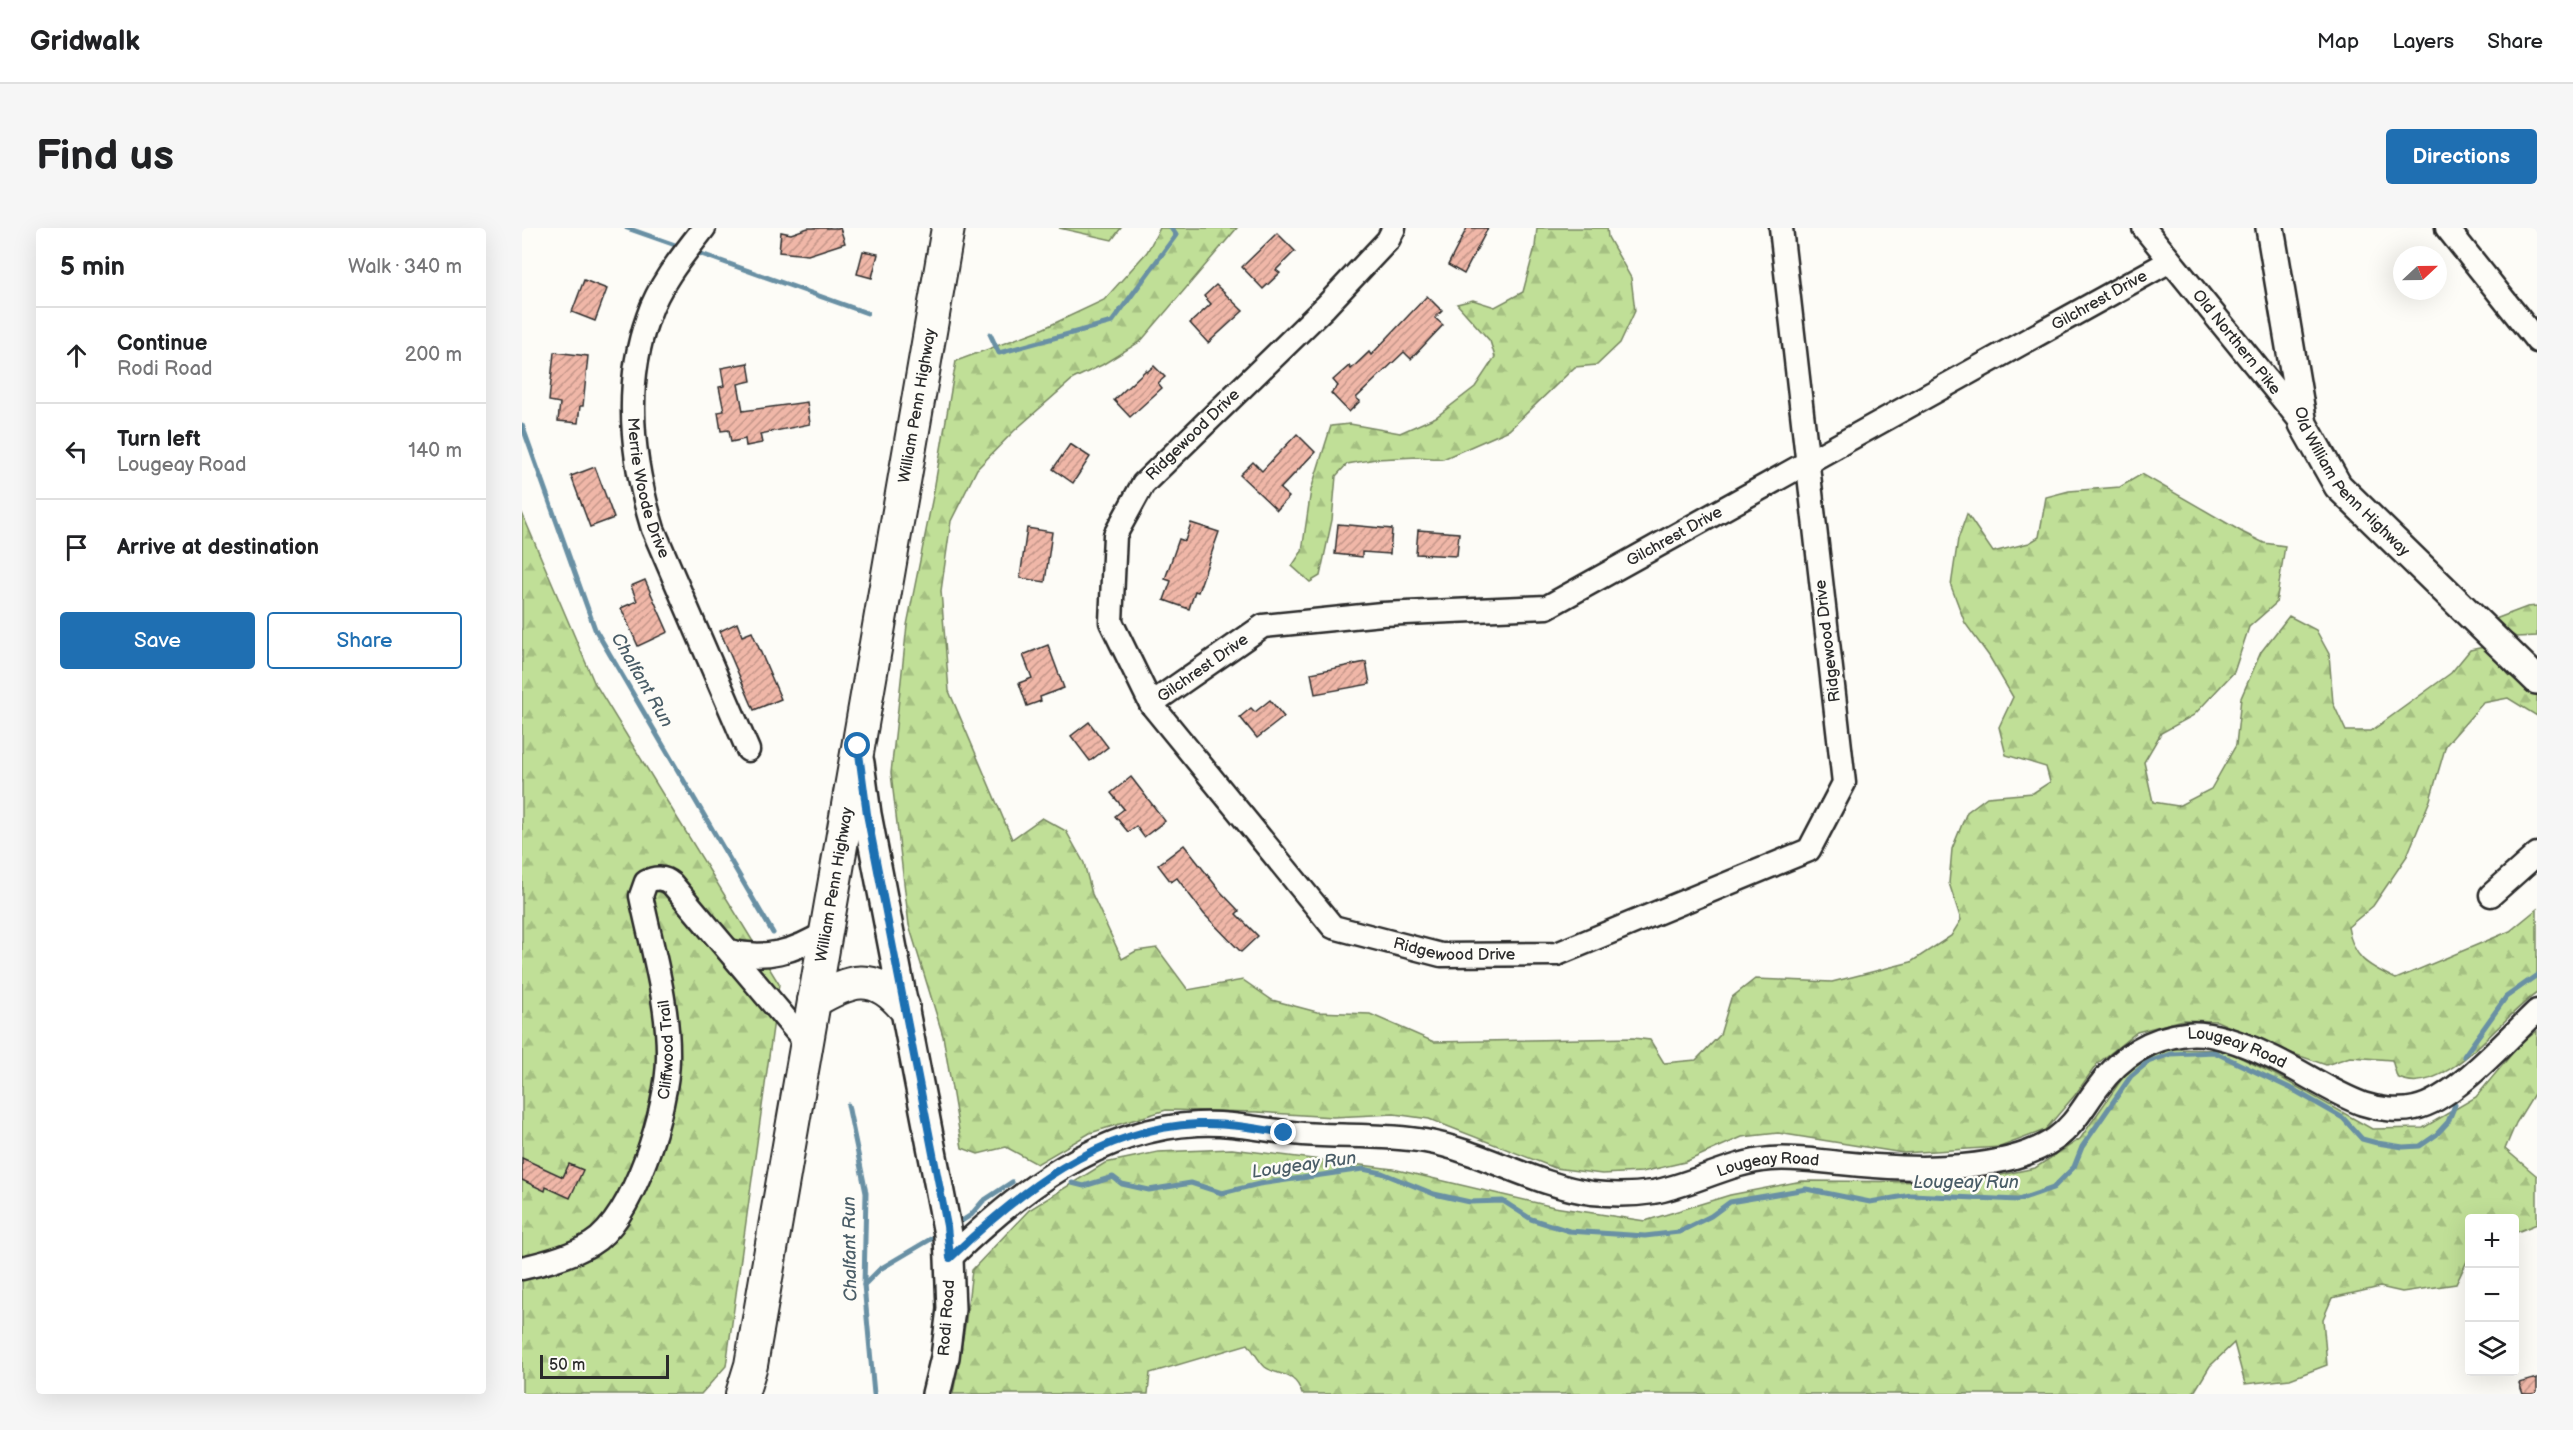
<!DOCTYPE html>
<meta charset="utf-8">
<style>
:root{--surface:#fff;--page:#f6f6f6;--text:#202124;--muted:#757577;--line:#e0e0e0;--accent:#1f6fb2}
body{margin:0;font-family:"Balsamiq Sans",sans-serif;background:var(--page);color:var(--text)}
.controls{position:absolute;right:18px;bottom:18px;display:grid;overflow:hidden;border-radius:6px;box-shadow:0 6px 24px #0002}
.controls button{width:54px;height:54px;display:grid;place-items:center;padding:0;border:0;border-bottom:2px solid var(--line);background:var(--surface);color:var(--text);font:30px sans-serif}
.compass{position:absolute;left:1871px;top:18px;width:54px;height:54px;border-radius:50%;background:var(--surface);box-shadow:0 6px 24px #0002;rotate:68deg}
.scale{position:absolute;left:18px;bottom:15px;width:129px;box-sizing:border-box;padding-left:6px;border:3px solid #2b2b2b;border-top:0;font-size:16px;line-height:21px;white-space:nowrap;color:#2b2b2b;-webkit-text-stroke:4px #fdfcf7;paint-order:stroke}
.stop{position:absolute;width:18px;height:18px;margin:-14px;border:4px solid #1f6fb2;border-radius:50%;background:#fff}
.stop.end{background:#1f6fb2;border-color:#fff;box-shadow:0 2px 6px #0008}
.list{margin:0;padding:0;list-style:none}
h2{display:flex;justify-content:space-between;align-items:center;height:78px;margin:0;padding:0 24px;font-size:26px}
h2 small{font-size:20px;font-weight:400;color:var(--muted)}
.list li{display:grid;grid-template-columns:39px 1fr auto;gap:18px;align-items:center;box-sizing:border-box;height:96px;padding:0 24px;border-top:2px solid var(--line)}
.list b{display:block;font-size:22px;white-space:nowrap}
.list p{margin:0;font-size:20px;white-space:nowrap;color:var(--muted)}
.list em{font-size:20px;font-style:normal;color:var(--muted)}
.actions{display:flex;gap:12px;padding:18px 24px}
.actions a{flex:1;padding:14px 0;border:2px solid var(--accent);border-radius:6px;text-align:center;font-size:21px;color:var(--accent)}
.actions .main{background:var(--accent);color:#fff}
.icon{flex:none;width:33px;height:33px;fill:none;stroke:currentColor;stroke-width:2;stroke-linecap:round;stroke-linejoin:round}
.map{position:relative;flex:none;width:2015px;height:1166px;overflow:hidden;border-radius:6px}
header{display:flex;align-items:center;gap:36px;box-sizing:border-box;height:84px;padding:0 30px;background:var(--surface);border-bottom:2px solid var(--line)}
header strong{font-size:28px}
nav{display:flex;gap:33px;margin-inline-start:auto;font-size:21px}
.intro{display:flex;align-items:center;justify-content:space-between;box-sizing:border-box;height:144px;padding:0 36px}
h1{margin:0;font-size:42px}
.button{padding:15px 27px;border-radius:6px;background:var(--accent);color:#fff;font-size:21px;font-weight:700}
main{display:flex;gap:36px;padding:0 36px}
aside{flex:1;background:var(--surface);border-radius:6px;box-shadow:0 6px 24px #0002}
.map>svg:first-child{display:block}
.forest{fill:url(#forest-firs);stroke:#768561;stroke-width:1.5}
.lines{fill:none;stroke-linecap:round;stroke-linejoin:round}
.stream{stroke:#6990a4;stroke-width:5}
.building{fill:url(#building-hatch);stroke:#2b2b2b;stroke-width:1.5}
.minor-casing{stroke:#2b2b2b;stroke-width:27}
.major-casing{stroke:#2b2b2b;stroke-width:32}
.highway-casing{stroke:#2b2b2b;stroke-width:36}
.minor{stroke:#fdfcf7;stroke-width:22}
.major{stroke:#fdfcf7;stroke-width:27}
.highway{stroke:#fdfcf7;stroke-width:32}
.route{stroke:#1f6fb2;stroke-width:8}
.labels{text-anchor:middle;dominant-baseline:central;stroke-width:5;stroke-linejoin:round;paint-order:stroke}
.street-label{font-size:16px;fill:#2b2b2b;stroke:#fdfcf7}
.water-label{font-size:18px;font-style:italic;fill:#4a5d67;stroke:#fdfcf7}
</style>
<header>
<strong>Gridwalk</strong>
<nav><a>Map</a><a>Layers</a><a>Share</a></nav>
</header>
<div class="intro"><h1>Find us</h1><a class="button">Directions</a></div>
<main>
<aside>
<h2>5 min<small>Walk · 340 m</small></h2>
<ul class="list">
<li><svg class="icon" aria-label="ahead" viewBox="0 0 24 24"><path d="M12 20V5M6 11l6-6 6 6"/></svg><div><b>Continue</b><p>Rodi Road</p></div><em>200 m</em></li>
<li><svg class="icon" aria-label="left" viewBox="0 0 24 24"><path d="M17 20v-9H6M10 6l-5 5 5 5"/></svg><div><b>Turn left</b><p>Lougeay Road</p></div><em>140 m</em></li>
<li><svg class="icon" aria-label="arrive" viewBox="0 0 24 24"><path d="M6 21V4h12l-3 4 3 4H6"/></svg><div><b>Arrive at destination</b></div></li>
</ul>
<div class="actions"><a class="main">Save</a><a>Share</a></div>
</aside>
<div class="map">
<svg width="2015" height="1166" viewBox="0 0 2015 1166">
<defs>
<pattern id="forest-firs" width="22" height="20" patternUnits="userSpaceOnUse" patternTransform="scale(1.5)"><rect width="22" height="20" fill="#c0df97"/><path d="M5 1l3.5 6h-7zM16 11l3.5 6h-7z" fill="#a5c082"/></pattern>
<pattern id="building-hatch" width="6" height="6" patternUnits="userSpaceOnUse" patternTransform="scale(1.5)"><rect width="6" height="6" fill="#f0b7a8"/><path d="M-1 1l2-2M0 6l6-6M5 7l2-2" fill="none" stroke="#c39589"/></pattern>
</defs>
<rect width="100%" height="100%" fill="#fdfcf7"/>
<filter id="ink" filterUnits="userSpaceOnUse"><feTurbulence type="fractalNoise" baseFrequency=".0167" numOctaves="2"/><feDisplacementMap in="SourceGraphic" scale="12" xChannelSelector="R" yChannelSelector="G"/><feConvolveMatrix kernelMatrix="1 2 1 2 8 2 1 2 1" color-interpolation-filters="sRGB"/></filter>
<g filter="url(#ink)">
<g class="forest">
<path d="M537,0H599L590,12Z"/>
<path d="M638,0H715L619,113L580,137L551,151L492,203L455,241L429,293L419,363L427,463L490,611L520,590L544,603L562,635L570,666L600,731L614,723L635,720L666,762L721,752L750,772L795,784L848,786L912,814L1111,810L1128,812L1142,835L1174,832L1198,807L1209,770L1233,751L1310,754L1389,734L1429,708L1439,692L1427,655L1430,621L1445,584L1465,569L1511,565L1528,554L1524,539L1484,527L1477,499L1491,469L1467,428L1443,395L1429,358L1436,311L1445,286L1471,324L1507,315L1517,309L1524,269L1547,263L1598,259L1620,246L1722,305L1742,315L1763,318L1754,375L1727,399L1712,444L1672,487L1639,505L1622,534L1631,574L1656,578L1689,561L1714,517L1719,470L1739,424L1767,388L1794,402L1807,426L1811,475L1824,503H1849L1929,445L1948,422L1962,419L1987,447L2015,468V488L1986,470L1961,475L1924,517L1908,572L1885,628L1851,678L1826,699C1831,731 1847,738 1874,751L1988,703L2015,681V765C1980,787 1922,874 1875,849L1870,832L1828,829L1804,837L1755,820L1695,793L1661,792L1615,804L1575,836L1553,867L1523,902L1478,919L1381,925L1256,905L1220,909L1163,934L1120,944L1080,946L1033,940L907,891L872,886L811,889L735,884L644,882L568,905L515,936L484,919L456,926L440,920L421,808L387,697L369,545L385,397L411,268L434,133L518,102L582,72L625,24Z"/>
<path d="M1015,0H1085L1086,9L1109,50L1113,83L1098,115L1075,137L1053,139L987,202L921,231L896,229L854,231L825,236L814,248L810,292L798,348L788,354L770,338L780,323L789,262L809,198L828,196L878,205L914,189L953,159L973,129L968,113L935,76L951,72L973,79L1001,64L1013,19Z"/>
<path d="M0,285L72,454L257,756L204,1138L179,1166H0Z"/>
<path d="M2015,378V408L1994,409L1968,393L2005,379Z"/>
<path d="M2015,803V861L1994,895L1983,921L2015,948V996L1993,1005L1992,990H1948L1947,1029L1934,1056L1880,1064L1858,1059L1810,1070L1801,1091L1805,1137L1768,1151L1723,1156L1712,1115L1688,1138L1671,1166H780C773,1142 756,1149 743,1139C737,1134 731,1122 726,1116L628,1145L626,1166H431L444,1092L450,1042L507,982L583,935L636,924L710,921L871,941L1032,979L1123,993L1208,967L1280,953L1445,954L1513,940L1558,911L1606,842L1644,821L1703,822L1756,848L1850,901L1901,900L1954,869L1998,816Z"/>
</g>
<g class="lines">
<g class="stream">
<path d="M105,0L159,19"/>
<path d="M171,23L345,85"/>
<path d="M468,106L477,125L590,94L654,7L649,0"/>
<path d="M0,197L73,401L251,705"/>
<path d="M1942,828L1984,769L2015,747"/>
<path d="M326,877L344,965L342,1057L352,1166"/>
<path d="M550,955L562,958L591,949L600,956L627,962L669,955L700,965L737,956L841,941L860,945L912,966L948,974L981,973L1009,991L1047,1003L1123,1008L1157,1004L1189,988L1208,974L1284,961L1348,974L1389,967L1496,972L1531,960L1552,939L1560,919L1609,848L1626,834L1649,826L1692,824L1770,861L1821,890L1840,911L1855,915L1881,919L1898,918L1914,907L1926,894L1933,877"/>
<path d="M432,998L449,987L461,973L490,954"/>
<path d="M342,1057L358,1041L419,1005"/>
</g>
</g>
<g class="building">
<path d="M286,0H318L323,15L286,27L257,24L259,4L269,6Z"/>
<path d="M945,0H966L942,46L926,37Z"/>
<path d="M755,5L773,23L754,42L758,45L741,61L720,39Z"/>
<path d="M341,23L356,26L350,50L335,46Z"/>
<path d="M62,52L85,61L73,93L50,84Z"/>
<path d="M694,57L721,83L686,115L668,95L689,76L682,68Z"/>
<path d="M905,68L920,83L913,90L921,97L889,131L882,124L834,170L838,173L827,184L809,165L816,158L811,152L827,138L829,141L847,124L849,127Z"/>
<path d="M32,124L66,128L61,178H58L56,195L36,193L38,175L27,173Z"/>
<path d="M226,135L229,153L216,156L221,183L285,174L288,196L238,206L240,215L224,218L223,211L209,214L207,202L199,203L196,184L202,183L197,159L202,158L199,140Z"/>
<path d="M632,138L643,149L636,155L640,160L608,189L592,172L624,142L625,144Z"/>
<path d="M775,206L793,224L758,261L767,269L755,282L718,247L731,234L740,243Z"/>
<path d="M548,216L568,229L551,255L531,241Z"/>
<path d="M73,239L92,290L68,299L49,248Z"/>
<path d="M669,295L697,304L676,364L673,363L667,381L642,372L649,353L643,351L657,311L663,313Z"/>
<path d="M816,296L870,301L868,326L840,324V329L813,326Z"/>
<path d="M505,300L530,304L523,354L498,350Z"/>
<path d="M896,302L937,305L935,328L894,326Z"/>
<path d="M123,352L146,404L116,418L99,380L115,373L109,358Z"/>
<path d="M215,395L220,408L230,404L259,471L232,482L198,403Z"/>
<path d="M526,417L542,460L518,469L519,473L505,478L497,455L510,450L501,427Z"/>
<path d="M844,434L848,456L793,466L789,445Z"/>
<path d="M748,472L762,489L735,510L718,489L729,480L733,484Z"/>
<path d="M567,494L586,519L568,533L549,508Z"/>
<path d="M609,549L643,593L622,609L614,598L606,604L593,588L602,581L589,565Z"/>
<path d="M662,617L698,663L717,683L714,686L736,708L719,724L682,686L655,650L649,654L636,637Z"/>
<path d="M0,930L41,949L47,936L61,942L48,970L24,959L23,963L0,952Z"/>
<path d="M2015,1150V1166H2001L1997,1155Z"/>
</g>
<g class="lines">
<defs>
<g id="minor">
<path id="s1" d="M182,0C161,27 137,56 126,89C101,159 110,233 131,301L226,522"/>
<path id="s2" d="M872,0L866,12L803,79L621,256L593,307L589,394L629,476L811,699L919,727L1035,726L1287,622L1322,555L1259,0"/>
<path id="s3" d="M1622,0L1781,196"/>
<path d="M1925,0L2015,113"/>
<path id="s4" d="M629,476L741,398L860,386L1025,379L1648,33"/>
<path d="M1969,667L2015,626"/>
<path d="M207,723C244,732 272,724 304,704"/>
<path id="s5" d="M428,1030C497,963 576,901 676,896C711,894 746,903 781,906C821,909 863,906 903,913C960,923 1012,957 1070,965C1090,967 1111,967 1131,964C1171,957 1208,934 1249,931C1272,929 1296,933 1319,935C1360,939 1400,942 1441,938C1472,935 1507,929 1533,911C1553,897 1562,877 1577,858C1599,828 1627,810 1664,806C1689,803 1724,817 1747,828C1778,842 1810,865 1841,876C1856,881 1877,884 1893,880C1932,872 1985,811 2015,783"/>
<path id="s6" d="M0,1040C23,1035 49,1028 69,1016C112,991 146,878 146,830C147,776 130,721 119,668L124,654C133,649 142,649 150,656L285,816"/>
</g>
<g id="major">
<path id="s7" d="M1748,0L1781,196L1816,258L2015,452"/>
<path d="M338,535L345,586L426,1006L429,1081L423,1129L414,1166"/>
</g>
<g id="highway">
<path d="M292,773C328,752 351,743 381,778"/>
<path id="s8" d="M220,1166L229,1137L426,0"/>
</g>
</defs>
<use href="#minor" class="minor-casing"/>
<use href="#major" class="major-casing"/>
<use href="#highway" class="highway-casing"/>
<use href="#minor" class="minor"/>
<use href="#major" class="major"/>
<use href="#highway" class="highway"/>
</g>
</g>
<g class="lines" filter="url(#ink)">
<path class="route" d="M336,518L345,586L425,998L428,1030C497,964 576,900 676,896C705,895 733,900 762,905"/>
</g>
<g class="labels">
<g class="street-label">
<text stroke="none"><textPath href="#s4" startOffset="1053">Gilchrest Drive</textPath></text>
<text stroke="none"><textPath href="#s3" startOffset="147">Old Northern Pike</textPath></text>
<text stroke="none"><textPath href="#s8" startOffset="1004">William Penn Highway</textPath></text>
<text transform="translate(671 207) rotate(-44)">Ridgewood Drive</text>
<text stroke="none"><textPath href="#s7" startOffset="274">Old William Penn Highway</textPath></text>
<text stroke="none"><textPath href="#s1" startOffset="280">Merrie Woode Drive</textPath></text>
<text stroke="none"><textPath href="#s4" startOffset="567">Gilchrest Drive</textPath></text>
<text transform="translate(1306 413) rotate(-97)">Ridgewood Drive</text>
<text stroke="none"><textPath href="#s4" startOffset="63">Gilchrest Drive</textPath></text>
<text stroke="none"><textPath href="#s8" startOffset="518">William Penn Highway</textPath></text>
<text stroke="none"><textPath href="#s2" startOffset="1008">Ridgewood Drive</textPath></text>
<text stroke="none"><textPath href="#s6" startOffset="288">Cliffwood Trail</textPath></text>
<text stroke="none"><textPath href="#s5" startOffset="1392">Lougeay Road</textPath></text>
<text stroke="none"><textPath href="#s5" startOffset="872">Lougeay Road</textPath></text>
<text transform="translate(425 1090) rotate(-86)">Rodi Road</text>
</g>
<g class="water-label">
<text transform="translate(120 452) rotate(60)">Chalfant Run</text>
<text transform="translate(782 937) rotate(-8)">Lougeay Run</text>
<text x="1444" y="954">Lougeay Run</text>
<text transform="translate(328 1021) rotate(-91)">Chalfant Run</text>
</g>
</g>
</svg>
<div class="controls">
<button>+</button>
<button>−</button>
<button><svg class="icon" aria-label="layers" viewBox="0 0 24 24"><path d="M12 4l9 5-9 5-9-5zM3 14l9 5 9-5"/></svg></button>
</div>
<svg class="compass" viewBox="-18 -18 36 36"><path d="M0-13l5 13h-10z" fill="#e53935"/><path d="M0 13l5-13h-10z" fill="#757577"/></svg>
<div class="scale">50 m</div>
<div class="stop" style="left:336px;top:518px"></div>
<div class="stop end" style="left:762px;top:905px"></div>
</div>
</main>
